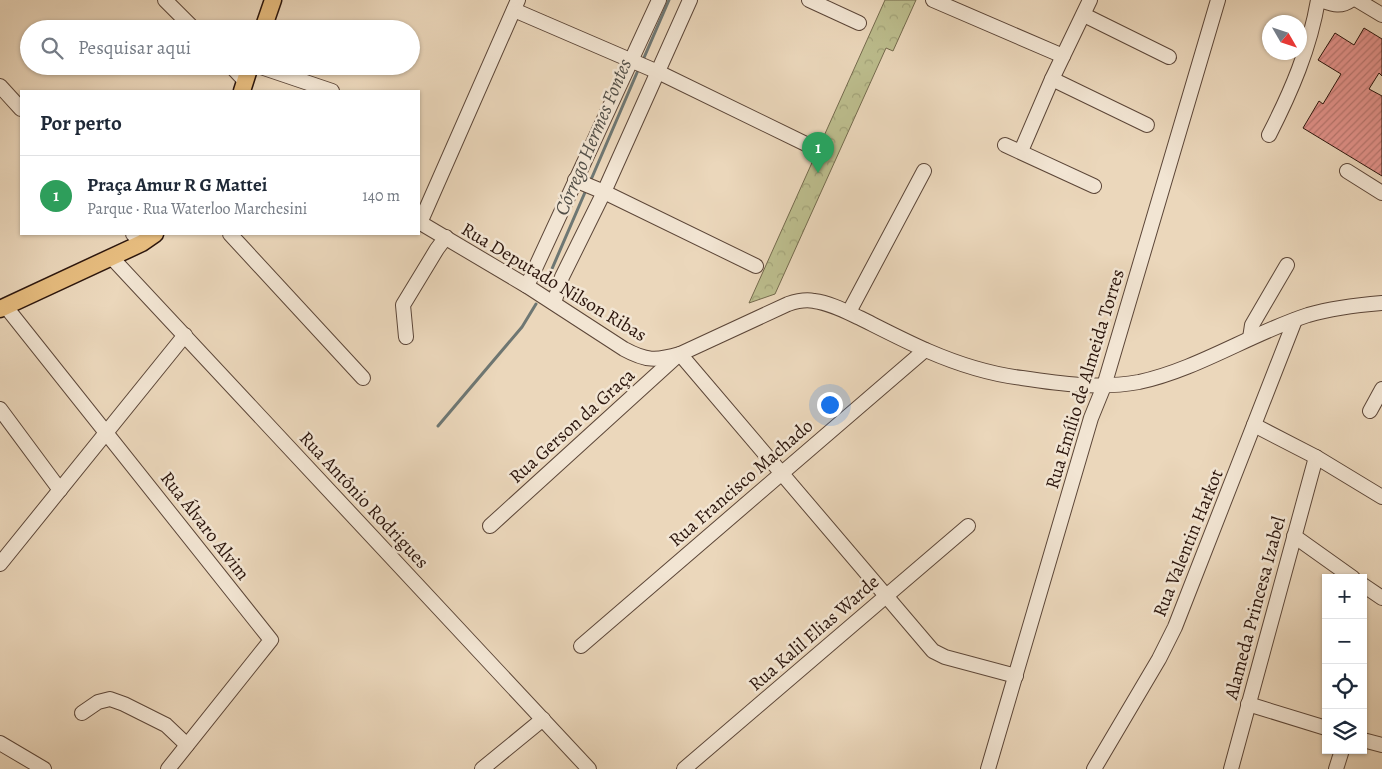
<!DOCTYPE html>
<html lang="pt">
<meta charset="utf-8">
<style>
:root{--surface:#fff;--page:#f2f2f3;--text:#1f2937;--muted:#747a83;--line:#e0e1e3;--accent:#8f2418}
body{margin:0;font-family:Alegreya,serif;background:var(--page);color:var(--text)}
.controls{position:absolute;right:15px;bottom:15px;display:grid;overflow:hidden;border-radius:0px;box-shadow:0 1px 4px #0004}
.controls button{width:45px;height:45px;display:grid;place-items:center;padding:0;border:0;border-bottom:1px solid var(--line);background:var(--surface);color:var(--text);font:25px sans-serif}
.compass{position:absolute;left:1262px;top:15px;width:45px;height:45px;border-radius:50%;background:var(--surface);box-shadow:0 1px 4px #0004;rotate:129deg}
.you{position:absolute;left:829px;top:404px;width:18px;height:18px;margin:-12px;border:4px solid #fff;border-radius:50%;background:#1a73e8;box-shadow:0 0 0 8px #1a73e833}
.badge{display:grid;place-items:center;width:32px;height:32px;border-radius:50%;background:var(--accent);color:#fff;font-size:16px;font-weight:700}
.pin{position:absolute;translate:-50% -41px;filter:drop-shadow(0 1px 2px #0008)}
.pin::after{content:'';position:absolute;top:26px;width:18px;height:15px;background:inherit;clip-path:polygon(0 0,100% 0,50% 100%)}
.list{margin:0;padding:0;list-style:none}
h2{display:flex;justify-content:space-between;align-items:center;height:65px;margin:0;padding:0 20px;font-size:21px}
h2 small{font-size:16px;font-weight:400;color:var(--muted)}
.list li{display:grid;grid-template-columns:32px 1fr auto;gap:15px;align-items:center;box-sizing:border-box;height:80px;padding:0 20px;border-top:1px solid var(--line)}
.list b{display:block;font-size:19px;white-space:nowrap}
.list p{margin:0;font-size:16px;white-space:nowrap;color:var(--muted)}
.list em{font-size:16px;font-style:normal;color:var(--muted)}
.icon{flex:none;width:28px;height:28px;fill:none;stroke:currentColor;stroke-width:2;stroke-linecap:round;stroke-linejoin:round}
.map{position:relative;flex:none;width:1382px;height:769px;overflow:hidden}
.search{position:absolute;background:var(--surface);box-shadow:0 1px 4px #0004;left:20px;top:20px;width:400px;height:55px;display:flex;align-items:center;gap:12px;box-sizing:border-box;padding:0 18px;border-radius:28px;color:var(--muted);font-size:19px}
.panel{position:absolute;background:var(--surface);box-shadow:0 1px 4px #0004;left:20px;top:90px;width:400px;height:145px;border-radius:0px}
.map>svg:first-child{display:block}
.park{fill:url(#park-crowns);stroke:#746a4d}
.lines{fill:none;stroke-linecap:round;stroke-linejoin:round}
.stream{stroke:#6e7773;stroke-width:3}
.building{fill:url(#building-hatch);stroke:#2c160d}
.minor-casing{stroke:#5c4638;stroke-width:16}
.major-casing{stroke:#2c160d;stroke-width:19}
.minor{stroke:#f2e5d3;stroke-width:14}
.major{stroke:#e6bc7e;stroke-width:16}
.labels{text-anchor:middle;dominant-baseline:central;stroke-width:5;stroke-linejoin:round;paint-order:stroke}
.street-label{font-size:19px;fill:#2c160d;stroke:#f2e5d3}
.water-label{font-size:20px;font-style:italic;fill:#524f48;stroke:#f2e5d3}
</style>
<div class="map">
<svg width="1382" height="769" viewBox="0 0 1382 769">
<defs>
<pattern id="park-crowns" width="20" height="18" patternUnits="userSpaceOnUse" patternTransform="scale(1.25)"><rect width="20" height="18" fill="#bcbd8d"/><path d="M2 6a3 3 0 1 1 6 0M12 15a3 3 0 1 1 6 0" fill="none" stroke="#a2a278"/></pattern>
<pattern id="building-hatch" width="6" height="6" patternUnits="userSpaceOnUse" patternTransform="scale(1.25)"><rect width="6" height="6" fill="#e5948e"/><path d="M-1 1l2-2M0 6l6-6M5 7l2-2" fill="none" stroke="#ba7872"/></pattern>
</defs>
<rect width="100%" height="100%" fill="#ebd7bb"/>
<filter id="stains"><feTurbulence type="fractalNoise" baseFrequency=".004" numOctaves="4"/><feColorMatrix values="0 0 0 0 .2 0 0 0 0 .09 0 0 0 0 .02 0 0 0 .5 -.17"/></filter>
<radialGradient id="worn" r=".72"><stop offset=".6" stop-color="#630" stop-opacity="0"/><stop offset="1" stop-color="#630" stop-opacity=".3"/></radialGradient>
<path class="park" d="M885,0H916L893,51L886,48L775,294L749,303Z"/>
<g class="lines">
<g class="stream">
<path d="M643,60L669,0"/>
<path d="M590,182L639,68"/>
<path d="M545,285L586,190"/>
<path d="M438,426L522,327L536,304"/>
</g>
</g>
<path class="building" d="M1364,28L1382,39V76L1379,73L1369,89L1382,96V176L1303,128L1319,101L1323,104L1341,74L1318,60L1335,33L1354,45Z"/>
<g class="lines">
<defs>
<g id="minor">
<path d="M165,0L194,29"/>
<path d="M809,0L859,23"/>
<path d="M933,0L1063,56"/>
<path d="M1320,0C1332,4 1340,8 1351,0"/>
<path d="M1357,0L1382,15"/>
<path d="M514,10L658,72L810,146"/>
<path d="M1084,15L1169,57"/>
<path d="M231,66L245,81"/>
<path d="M258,66L332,91"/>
<path d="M1052,79L1147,125"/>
<path d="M0,86L21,109"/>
<path d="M1269,135C1291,92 1310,48 1318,0"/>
<path d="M1005,145L1094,186"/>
<path d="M1021,151L1052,79L1090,0"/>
<path d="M1347,171L1382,193"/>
<path d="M575,180L604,192L756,266"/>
<path d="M419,222L527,286L624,349C646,361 656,361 680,354L788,304C797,301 805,299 814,301C830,303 845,311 860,318C882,329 905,341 928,351C958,364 989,374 1022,378C1061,384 1100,389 1139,382C1196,370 1252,333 1308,315C1332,308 1357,305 1382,303"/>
<path d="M420,223L518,0"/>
<path d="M133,234L142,243"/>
<path d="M230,234L363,378"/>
<path d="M112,258L589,769"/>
<path d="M527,286L659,0"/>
<path d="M554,303L562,277L604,192L690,0"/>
<path d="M6,307L271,640L168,769"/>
<path d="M849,312L924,171"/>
<path d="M406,337L403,305L437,249L446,237"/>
<path d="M1250,338L1252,325L1287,265"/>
<path d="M680,354L933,651L945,657L1016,676"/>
<path d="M0,409L60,490"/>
<path d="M1370,411L1382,389"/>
<path d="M1254,425L1316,457L1382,497"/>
<path d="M490,526L677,356"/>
<path d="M1294,536L1353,578"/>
<path d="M0,564L185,335"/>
<path d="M1363,585L1382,598"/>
<path d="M581,646L925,350"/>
<path d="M1248,704L1326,728"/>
<path d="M82,713L98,702L110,699L124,704L166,725L187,745"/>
<path d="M1363,740L1382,745"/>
<path d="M0,743L44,769"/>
<path d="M482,769L543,719"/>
<path d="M684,769L968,526"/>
<path d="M988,769L1091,418L1104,386L1218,0"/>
<path d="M1094,769L1159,659L1175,627L1295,320"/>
<path d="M1231,769L1316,457"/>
<path d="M1336,769L1342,750"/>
</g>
<g id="major">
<path d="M263,29L273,0"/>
<path d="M242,91L250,66"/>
<path d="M0,309L142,243L155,234"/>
</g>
</defs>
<use href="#minor" class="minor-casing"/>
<use href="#major" class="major-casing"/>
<use href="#minor" class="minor"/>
<use href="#major" class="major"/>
</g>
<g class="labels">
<g class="street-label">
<text transform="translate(554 282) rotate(31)">Rua Deputado Nilson Ribas</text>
<text transform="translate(1085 379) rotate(-73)">Rua Emílio de Almeida Torres</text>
<text transform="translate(572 426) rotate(-42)">Rua Gerson da Graça</text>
<text transform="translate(741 483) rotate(-41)">Rua Francisco Machado</text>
<text transform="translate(364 500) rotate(47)">Rua Antônio Rodrigues</text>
<text transform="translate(205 526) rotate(52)">Rua Álvaro Alvim</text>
<text transform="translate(1188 543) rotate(-68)">Rua Valentin Harkot</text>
<text transform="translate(1255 608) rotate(-75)">Alameda Princesa Izabel</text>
<text transform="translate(814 633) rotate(-41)">Rua Kalil Elias Warde</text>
</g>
<g class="water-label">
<text transform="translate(593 137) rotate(-67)">Córrego Hermes Fontes</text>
</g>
</g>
<rect width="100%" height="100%" filter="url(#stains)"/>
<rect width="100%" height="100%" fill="url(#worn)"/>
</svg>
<div class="controls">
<button>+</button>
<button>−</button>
<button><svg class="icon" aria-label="locate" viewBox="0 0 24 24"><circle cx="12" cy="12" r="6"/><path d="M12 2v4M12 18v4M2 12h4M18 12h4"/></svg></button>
<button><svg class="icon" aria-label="layers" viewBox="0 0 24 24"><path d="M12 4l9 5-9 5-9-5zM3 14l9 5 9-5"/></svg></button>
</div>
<svg class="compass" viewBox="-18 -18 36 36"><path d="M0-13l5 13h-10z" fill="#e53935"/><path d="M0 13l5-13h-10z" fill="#747a83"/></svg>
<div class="you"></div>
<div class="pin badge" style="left:818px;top:173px;background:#2e9e5b">1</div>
<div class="search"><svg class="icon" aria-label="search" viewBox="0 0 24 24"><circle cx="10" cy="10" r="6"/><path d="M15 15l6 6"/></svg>Pesquisar aqui</div>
<section class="panel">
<h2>Por perto<small></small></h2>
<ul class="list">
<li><span class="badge" style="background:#2e9e5b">1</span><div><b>Praça Amur R G Mattei</b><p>Parque · Rua Waterloo Marchesini</p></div><em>140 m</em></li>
</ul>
</section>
</div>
